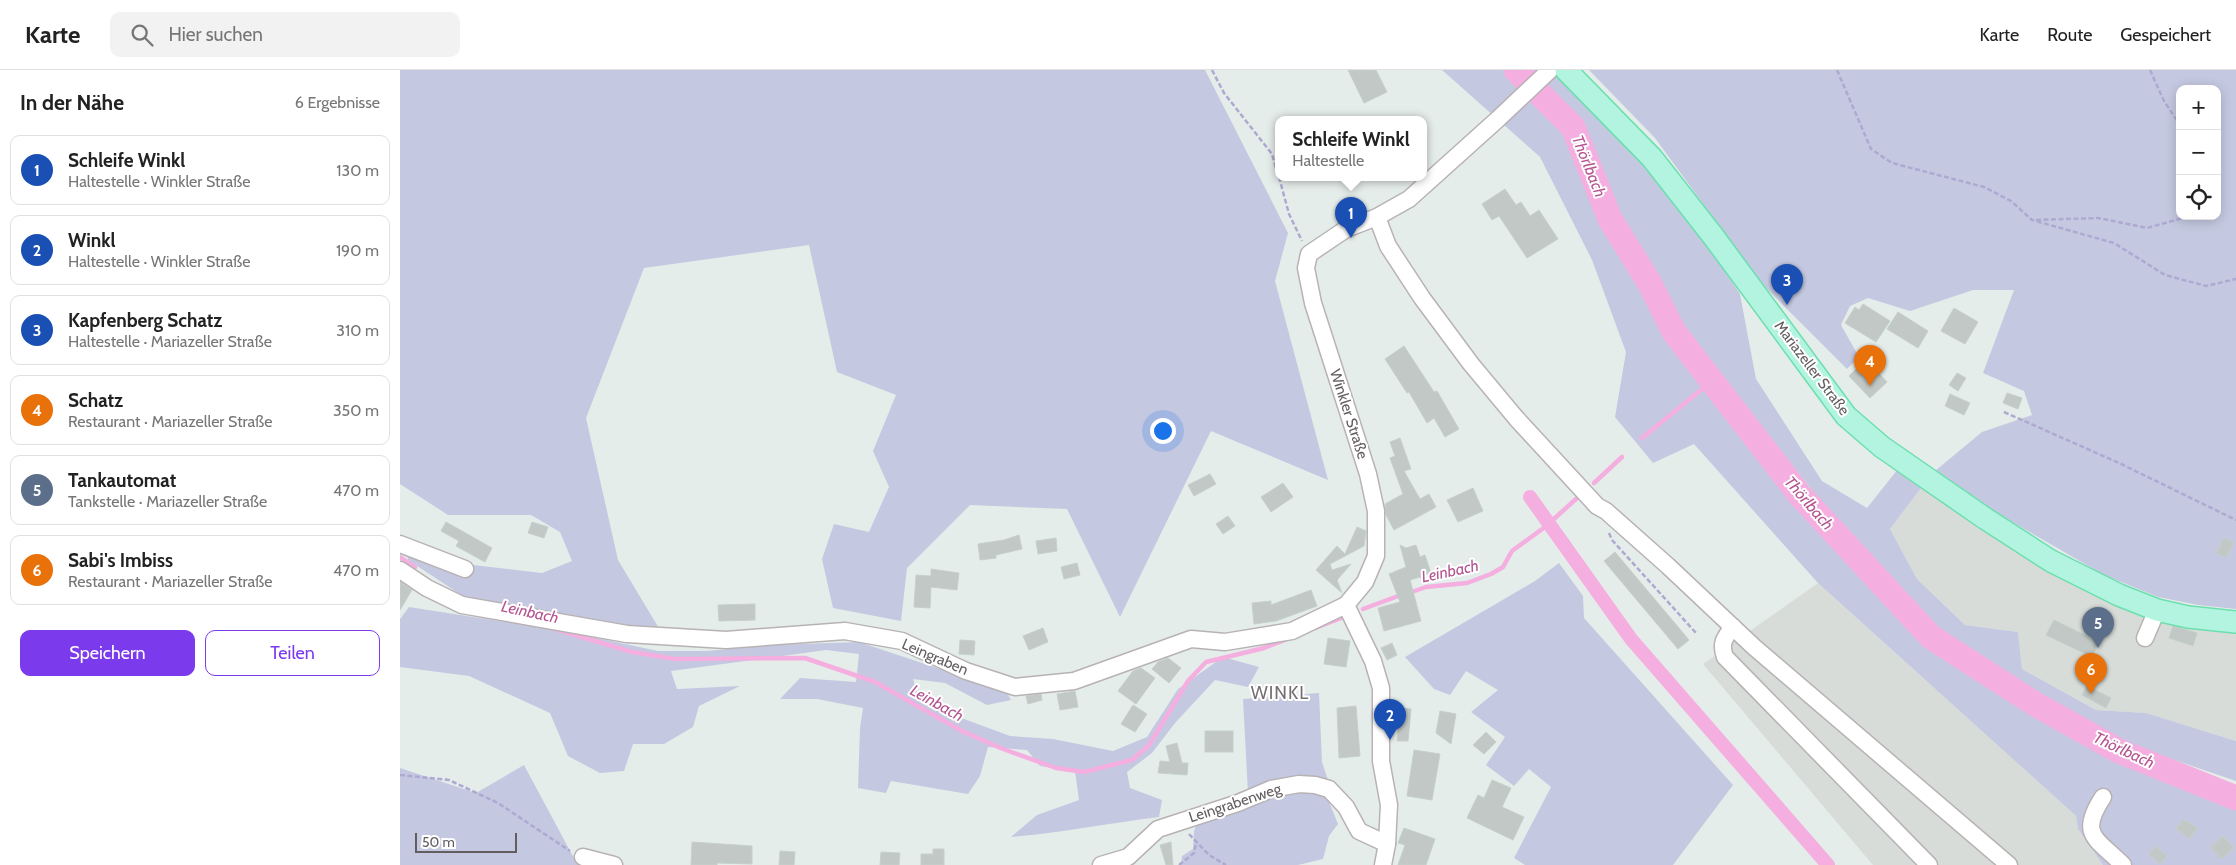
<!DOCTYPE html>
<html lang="de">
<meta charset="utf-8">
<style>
:root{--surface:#fff;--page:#f2f2f2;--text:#222;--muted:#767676;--line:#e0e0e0;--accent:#7c3aed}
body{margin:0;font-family:Cabin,sans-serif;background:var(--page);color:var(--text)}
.controls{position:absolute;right:15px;top:15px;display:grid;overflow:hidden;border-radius:10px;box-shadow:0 2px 12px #0003}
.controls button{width:45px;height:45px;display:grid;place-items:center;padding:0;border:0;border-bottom:1px solid var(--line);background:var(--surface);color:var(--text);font:25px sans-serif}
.scale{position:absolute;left:15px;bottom:12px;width:102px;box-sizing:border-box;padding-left:5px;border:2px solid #635d60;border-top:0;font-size:14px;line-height:18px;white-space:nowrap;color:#635d60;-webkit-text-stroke:4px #fff;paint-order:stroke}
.you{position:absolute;left:762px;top:360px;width:18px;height:18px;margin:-12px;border:4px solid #fff;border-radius:50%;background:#1a73e8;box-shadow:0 0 0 8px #1a73e833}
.badge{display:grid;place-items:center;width:32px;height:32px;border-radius:50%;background:var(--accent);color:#fff;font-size:16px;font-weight:700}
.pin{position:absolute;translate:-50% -41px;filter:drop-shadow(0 1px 2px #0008)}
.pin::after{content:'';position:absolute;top:26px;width:18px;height:15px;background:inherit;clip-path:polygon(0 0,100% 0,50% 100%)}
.popup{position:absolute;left:875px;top:46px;width:152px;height:65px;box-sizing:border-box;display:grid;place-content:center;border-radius:10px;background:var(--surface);filter:drop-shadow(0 1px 4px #0005);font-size:16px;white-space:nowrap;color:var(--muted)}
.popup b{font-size:19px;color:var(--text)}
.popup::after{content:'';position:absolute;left:50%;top:100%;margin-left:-10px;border:10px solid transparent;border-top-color:var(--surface)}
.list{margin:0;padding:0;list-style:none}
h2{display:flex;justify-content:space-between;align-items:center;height:65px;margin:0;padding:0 20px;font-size:21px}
h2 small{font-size:16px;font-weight:400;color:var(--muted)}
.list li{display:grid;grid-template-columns:32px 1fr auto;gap:15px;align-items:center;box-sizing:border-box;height:70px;margin:0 10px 10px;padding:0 10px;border:1px solid var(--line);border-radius:10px}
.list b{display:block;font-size:19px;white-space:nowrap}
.list p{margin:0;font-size:16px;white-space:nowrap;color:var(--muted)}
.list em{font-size:16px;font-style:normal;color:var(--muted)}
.actions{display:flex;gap:10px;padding:15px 20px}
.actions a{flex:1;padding:11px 0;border:1px solid var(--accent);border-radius:10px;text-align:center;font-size:18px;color:var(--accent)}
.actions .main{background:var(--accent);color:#fff}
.icon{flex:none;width:28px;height:28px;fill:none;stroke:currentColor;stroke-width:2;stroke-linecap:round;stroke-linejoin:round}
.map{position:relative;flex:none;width:1836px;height:795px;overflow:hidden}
header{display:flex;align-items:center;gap:30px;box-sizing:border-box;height:70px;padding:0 25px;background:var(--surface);border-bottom:1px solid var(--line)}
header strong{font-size:24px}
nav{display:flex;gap:28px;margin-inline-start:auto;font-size:18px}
.search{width:350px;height:45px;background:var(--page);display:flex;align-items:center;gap:12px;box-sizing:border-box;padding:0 18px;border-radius:10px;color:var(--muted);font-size:19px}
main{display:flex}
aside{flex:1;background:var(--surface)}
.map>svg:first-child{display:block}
.industrial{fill:#d7dcd9}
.green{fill:#c4c9e1;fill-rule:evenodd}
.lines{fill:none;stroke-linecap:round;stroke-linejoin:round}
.stream{stroke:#f4aedf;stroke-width:4.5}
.canal{stroke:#f4aedf;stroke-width:14}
.river{stroke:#f4aedf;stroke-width:25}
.building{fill:#c1c8c5;stroke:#c4d1cb}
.minor-casing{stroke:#b8b2b5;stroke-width:19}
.major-casing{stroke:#6cdfae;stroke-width:24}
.path{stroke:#aea9d1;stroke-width:2.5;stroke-dasharray:5 2.5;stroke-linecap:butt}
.minor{stroke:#fff;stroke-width:16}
.major{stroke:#b2f4e0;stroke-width:21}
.labels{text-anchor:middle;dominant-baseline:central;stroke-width:4;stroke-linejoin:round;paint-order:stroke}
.street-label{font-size:15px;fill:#635d60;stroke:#fff}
.water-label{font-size:16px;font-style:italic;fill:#b45490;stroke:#fff}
.quarter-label{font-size:18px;letter-spacing:1px;fill:#756e72;stroke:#fff}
</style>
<header>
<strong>Karte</strong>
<div class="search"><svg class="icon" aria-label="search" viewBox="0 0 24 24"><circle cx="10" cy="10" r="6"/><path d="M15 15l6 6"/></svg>Hier suchen</div>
<nav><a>Karte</a><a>Route</a><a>Gespeichert</a></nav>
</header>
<main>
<aside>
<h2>In der Nähe<small>6 Ergebnisse</small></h2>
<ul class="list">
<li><span class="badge" style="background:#1a4fb4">1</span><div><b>Schleife Winkl</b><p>Haltestelle · Winkler Straße</p></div><em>130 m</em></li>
<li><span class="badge" style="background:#1a4fb4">2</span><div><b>Winkl</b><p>Haltestelle · Winkler Straße</p></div><em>190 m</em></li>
<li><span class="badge" style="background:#1a4fb4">3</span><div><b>Kapfenberg Schatz</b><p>Haltestelle · Mariazeller Straße</p></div><em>310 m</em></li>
<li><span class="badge" style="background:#e8710a">4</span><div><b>Schatz</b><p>Restaurant · Mariazeller Straße</p></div><em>350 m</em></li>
<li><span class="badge" style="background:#5c6f8a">5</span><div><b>Tankautomat</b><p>Tankstelle · Mariazeller Straße</p></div><em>470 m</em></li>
<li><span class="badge" style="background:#e8710a">6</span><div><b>Sabi's Imbiss</b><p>Restaurant · Mariazeller Straße</p></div><em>470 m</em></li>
</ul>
<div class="actions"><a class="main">Speichern</a><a>Teilen</a></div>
</aside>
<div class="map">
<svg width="1836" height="795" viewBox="0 0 1836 795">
<rect width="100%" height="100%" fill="#e5edea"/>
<g class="industrial">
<path d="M1521,418L1614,476L1836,558V671L1746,643L1696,640L1622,599L1618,562L1565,555L1517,509L1490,459Z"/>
<path d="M1418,513L1676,746L1678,759L1703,795H1473L1303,594Z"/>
</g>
<g class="green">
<path d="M0,0H805L888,163L875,211L928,410L811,361L720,547L667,439L570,435L507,498L501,551L433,538L422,489L434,454L469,462L489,417L473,381L496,325L437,302L409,175L244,198L186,348L218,490L260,560L232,561L193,549L147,543L66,528L8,490L7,483L64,504L73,495L142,503L172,491L160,462L131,445H48L0,414Z"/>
<path d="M1042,0H1103L1169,65L1202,158L1269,268L1324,343L1439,482L1527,573L1700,683L1836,738V795H1703L1678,759L1676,746L1418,513L1294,374L1253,393L1215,347L1226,282L1192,190L1140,87Z"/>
<path d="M1125,0H1149L1236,80L1320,193L1340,224L1356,309L1422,411L1467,438L1498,399L1521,418L1490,459L1517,509L1565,555L1618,562L1622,599L1696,640L1746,643L1836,671V711L1757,684L1663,645L1554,573L1454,472L1303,284L1234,177L1177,54Z"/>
<path d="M1189,0H1836V539L1798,535L1758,527L1704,505L1600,445L1535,401L1582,362L1632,345L1624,321L1583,303L1614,220H1573L1510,241L1468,228L1450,236L1441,255L1459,287L1447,299L1360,212L1255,68ZM1780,19H1817V146H1780Z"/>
<path d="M1159,493L1183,526L1184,548L1333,715L1273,795H1125L1114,788L1151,717L1129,699L1114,716L1086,695L1105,667L1071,642L1098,620L1066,601L1050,625L1034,619L1005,587L1135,511Z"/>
<path d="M9,537L169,562L258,581H307L372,575L459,572L606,621L611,630L587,635L545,613L513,609L521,633L610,666L653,669L713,681L747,667L778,619L823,587L859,597L848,617L815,610L775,653L752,683L727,702L730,718L762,730L759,747C710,753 661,763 611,767L637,745L679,730L675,701L640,696L627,680L588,677L580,706L568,724L491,711L486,723L458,718L460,658L463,638L417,629H380L400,608L456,612L459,584L426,580L271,601L277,619L340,616L299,636L293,657L264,674H233L224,701L200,703L168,686L150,643L69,606L0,597V549Z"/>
<path d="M919,623L922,692L928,710L848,723L843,629Z"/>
<path d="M124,695L176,792L189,795H0V698L76,723Z"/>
<path d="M877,722H925L938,754L929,766L923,789L898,795H781L782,786L793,779L794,761L798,751Z"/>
</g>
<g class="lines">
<g class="stream">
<path d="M1242,368L1312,311"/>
<path d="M1194,413L1222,387"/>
<path d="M0,487L15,497"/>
<path d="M1009,523L1026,517L1067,513L1091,504L1103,497L1112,481L1145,457L1176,429"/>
<path d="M963,539L1001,525"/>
<path d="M915,558L944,547"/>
<path d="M155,559L232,582L275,589L405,588L475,612L562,661L603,679L656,698L684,702L732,690L749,675L788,611L806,592L864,578L890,568"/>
</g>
<path class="canal" d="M1130,427L1231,569L1428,795"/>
<path class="river" d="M1116,0L1173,57L1210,149L1250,214L1274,262L1399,424L1531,567L1635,634L1719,681L1836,728"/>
</g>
<g class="building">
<path d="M948,0H976L987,22L964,33Z"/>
<path d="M1105,119L1116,135L1121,132L1130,146L1139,140L1158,169L1127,188L1099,146L1092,150L1082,134Z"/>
<path d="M1463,234L1490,251L1476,272L1445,253L1455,237L1459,240Z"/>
<path d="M1554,238L1578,252L1565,274L1541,261Z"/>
<path d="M1498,242L1528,261L1518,278L1487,259Z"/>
<path d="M1004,276L1034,322L1037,321L1059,359L1045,367L1034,348L1027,353L1009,322L1007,323L985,289Z"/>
<path d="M1466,289L1487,312L1470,328L1449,306Z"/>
<path d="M1557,303L1566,308L1558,321L1549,315Z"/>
<path d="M1607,323L1622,328L1618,339L1603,333Z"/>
<path d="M1550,324L1570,333L1564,345L1545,336Z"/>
<path d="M1000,368L1011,399L1004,401L1020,429L1029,424L1036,437L994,460L986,445L985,434L1003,424L990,388L995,386L990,372Z"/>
<path d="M810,404L816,414L794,426L788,415Z"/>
<path d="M883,413L893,427L871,442L861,427Z"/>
<path d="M1073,418L1083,441L1058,452L1047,430Z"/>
<path d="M828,446L835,456L823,464L816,454Z"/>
<path d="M46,452L92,478L85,492L56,476L59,471L41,461Z"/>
<path d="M132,452L148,457L144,468L128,463Z"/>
<path d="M957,457L966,461L964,476L930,494L932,500L951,494L937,510L942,523L916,500L937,476L945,484Z"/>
<path d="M619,465L622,479L596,485V488L580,490L578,474L604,470Z"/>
<path d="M656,468L657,481L638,484L636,471Z"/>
<path d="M1824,468L1834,473L1826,488L1816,483Z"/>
<path d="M1000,475L1006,478L1016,475L1020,487L1025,485L1031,503L1025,505L1026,508L1022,510L1020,507L1010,510L1021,551L984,561L978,538L1000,532L989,504L1006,497Z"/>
<path d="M1215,482L1289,570L1278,579L1204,491Z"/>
<path d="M677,493L680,505L664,509L661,497Z"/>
<path d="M531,499L559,503L557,520L531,517L530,538L514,537L516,505L531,506Z"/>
<path d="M0,512L12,520L0,540Z"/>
<path d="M911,520L917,536L876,551L854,554L852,533L871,531V535Z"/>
<path d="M355,534V550L319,551L318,535Z"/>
<path d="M1654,550L1699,572L1692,587L1646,565Z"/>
<path d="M1773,556L1797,563L1793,576L1769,568Z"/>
<path d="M643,558L648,572L629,580L623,566Z"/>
<path d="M928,568L950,571L946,597L924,594Z"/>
<path d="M560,570L575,571L574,585L559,584Z"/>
<path d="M992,573L997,585L987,590L981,578Z"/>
<path d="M768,588L781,598L769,613L752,599L758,592Z"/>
<path d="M741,598L755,608L736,634L718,621L733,601Z"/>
<path d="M1687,616L1711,628L1706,638L1682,625Z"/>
<path d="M675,621L678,637L660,640L657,624Z"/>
<path d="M641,624L642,630L628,634L626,626Z"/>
<path d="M733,635L747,644L735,662L721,654Z"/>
<path d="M956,636L960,686L939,688L937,638Z"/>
<path d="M1000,638L1011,639L1008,671H997Z"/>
<path d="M1040,641L1056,644L1051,674L1036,663Z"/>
<rect x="805" y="661" width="28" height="21"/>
<path d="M1086,662L1096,672L1084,684L1073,675Z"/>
<path d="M777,673L782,693H788L787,705L758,703L760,691L770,692L766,676Z"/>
<path d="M1014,680L1040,684L1032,730L1007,726Z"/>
<path d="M1092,710L1111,718L1102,737L1124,747L1113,770L1067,748L1078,725L1084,728Z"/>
<path d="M1783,750L1789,752L1798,758L1789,769L1776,759Z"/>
<path d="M1004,758L1035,769L1026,795H998L1005,775L998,773Z"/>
<path d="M1823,766L1834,778L1821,789L1810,777Z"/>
<path d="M292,772L352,776V794L317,793V795H291Z"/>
<path d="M771,772L773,795H766L760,775Z"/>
<path d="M1756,776L1767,786L1760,794L1749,784Z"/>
<path d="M533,779H544V795H521V784H533Z"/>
<path d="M380,781L395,782L394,795H379Z"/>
<path d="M481,782L500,783L499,795H480Z"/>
</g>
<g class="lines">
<defs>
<g id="minor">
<path d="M977,147L988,176L1022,228L1071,294L1116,348L1197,436L1206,441L1268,496L1354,577L1609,795"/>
<path d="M0,474L65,499"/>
<path d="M0,500L27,518L62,535L227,564L326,570L445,561L502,571L566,601L615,617L674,611L791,569L825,572L892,561L946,535"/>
<path d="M1333,557C1324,568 1320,574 1325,587L1529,795"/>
<path d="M1745,568L1757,540"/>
<path d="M1703,727C1678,765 1696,768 1723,795"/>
<path d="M183,787L214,795"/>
<path d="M701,795L728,787L758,759L838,733L871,719L899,714L915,715L929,719L946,737L959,761L987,774"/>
<path d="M983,795L987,774L989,735L981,691V618L973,591L946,535L965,512L976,486V441L968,404L913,233L906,198L909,184L946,159L977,147L1009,129L1098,49L1150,0"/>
</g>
<path id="major" d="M1166,0L1252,88L1313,166L1446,346L1482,377L1586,449L1651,491L1719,525L1757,540L1788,547L1836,552"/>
</defs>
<use href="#minor" class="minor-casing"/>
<use href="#major" class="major-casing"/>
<g class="path">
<path d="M812,0L824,23L872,84L878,106"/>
<path d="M1437,0L1471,79L1492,93L1584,117L1611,131L1632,150L1714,173L1765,205L1806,216L1836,209"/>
<path d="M1750,0L1764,31L1780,55"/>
<path d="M879,107L889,144L902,171"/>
<path d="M1817,112L1821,117L1817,123"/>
<path d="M1636,150L1698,148L1747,158L1790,146"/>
<path d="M1604,342L1719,393L1836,450"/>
<path d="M1209,463L1212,470L1296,563"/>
<path d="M0,705L49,710L98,733L170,781"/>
<path d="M789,764L809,785L826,795"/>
<path d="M779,795L794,783L796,773"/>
</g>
<use href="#minor" class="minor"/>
<use href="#major" class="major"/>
</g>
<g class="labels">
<g class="street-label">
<text transform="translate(1412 298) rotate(53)">Mariazeller Straße</text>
<text transform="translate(949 344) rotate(72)">Winkler Straße</text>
<text transform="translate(535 587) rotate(23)">Leingraben</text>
<text transform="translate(835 733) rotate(-18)">Leingrabenweg</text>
</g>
<g class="water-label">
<text transform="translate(1189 96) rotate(68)">Thörlbach</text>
<text transform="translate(1409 433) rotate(49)">Thörlbach</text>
<text transform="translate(1050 501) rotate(-12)">Leinbach</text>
<text transform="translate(130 542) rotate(12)">Leinbach</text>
<text transform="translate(537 633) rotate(29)">Leinbach</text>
<text transform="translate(1724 680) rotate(25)">Thörlbach</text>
</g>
<g class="quarter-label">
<text x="880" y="623">WINKL</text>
</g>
</g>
</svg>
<div class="controls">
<button>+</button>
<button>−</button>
<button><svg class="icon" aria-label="locate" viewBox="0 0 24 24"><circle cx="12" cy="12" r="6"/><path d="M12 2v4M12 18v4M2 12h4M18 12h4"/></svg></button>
</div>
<div class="scale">50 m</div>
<div class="you"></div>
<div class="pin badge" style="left:951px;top:168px;background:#1a4fb4">1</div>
<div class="popup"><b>Schleife Winkl</b>Haltestelle</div>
<div class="pin badge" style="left:990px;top:670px;background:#1a4fb4">2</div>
<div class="pin badge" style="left:1387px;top:235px;background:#1a4fb4">3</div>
<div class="pin badge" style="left:1470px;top:316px;background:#e8710a">4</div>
<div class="pin badge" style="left:1698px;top:578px;background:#5c6f8a">5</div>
<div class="pin badge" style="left:1691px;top:624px;background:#e8710a">6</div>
</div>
</main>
